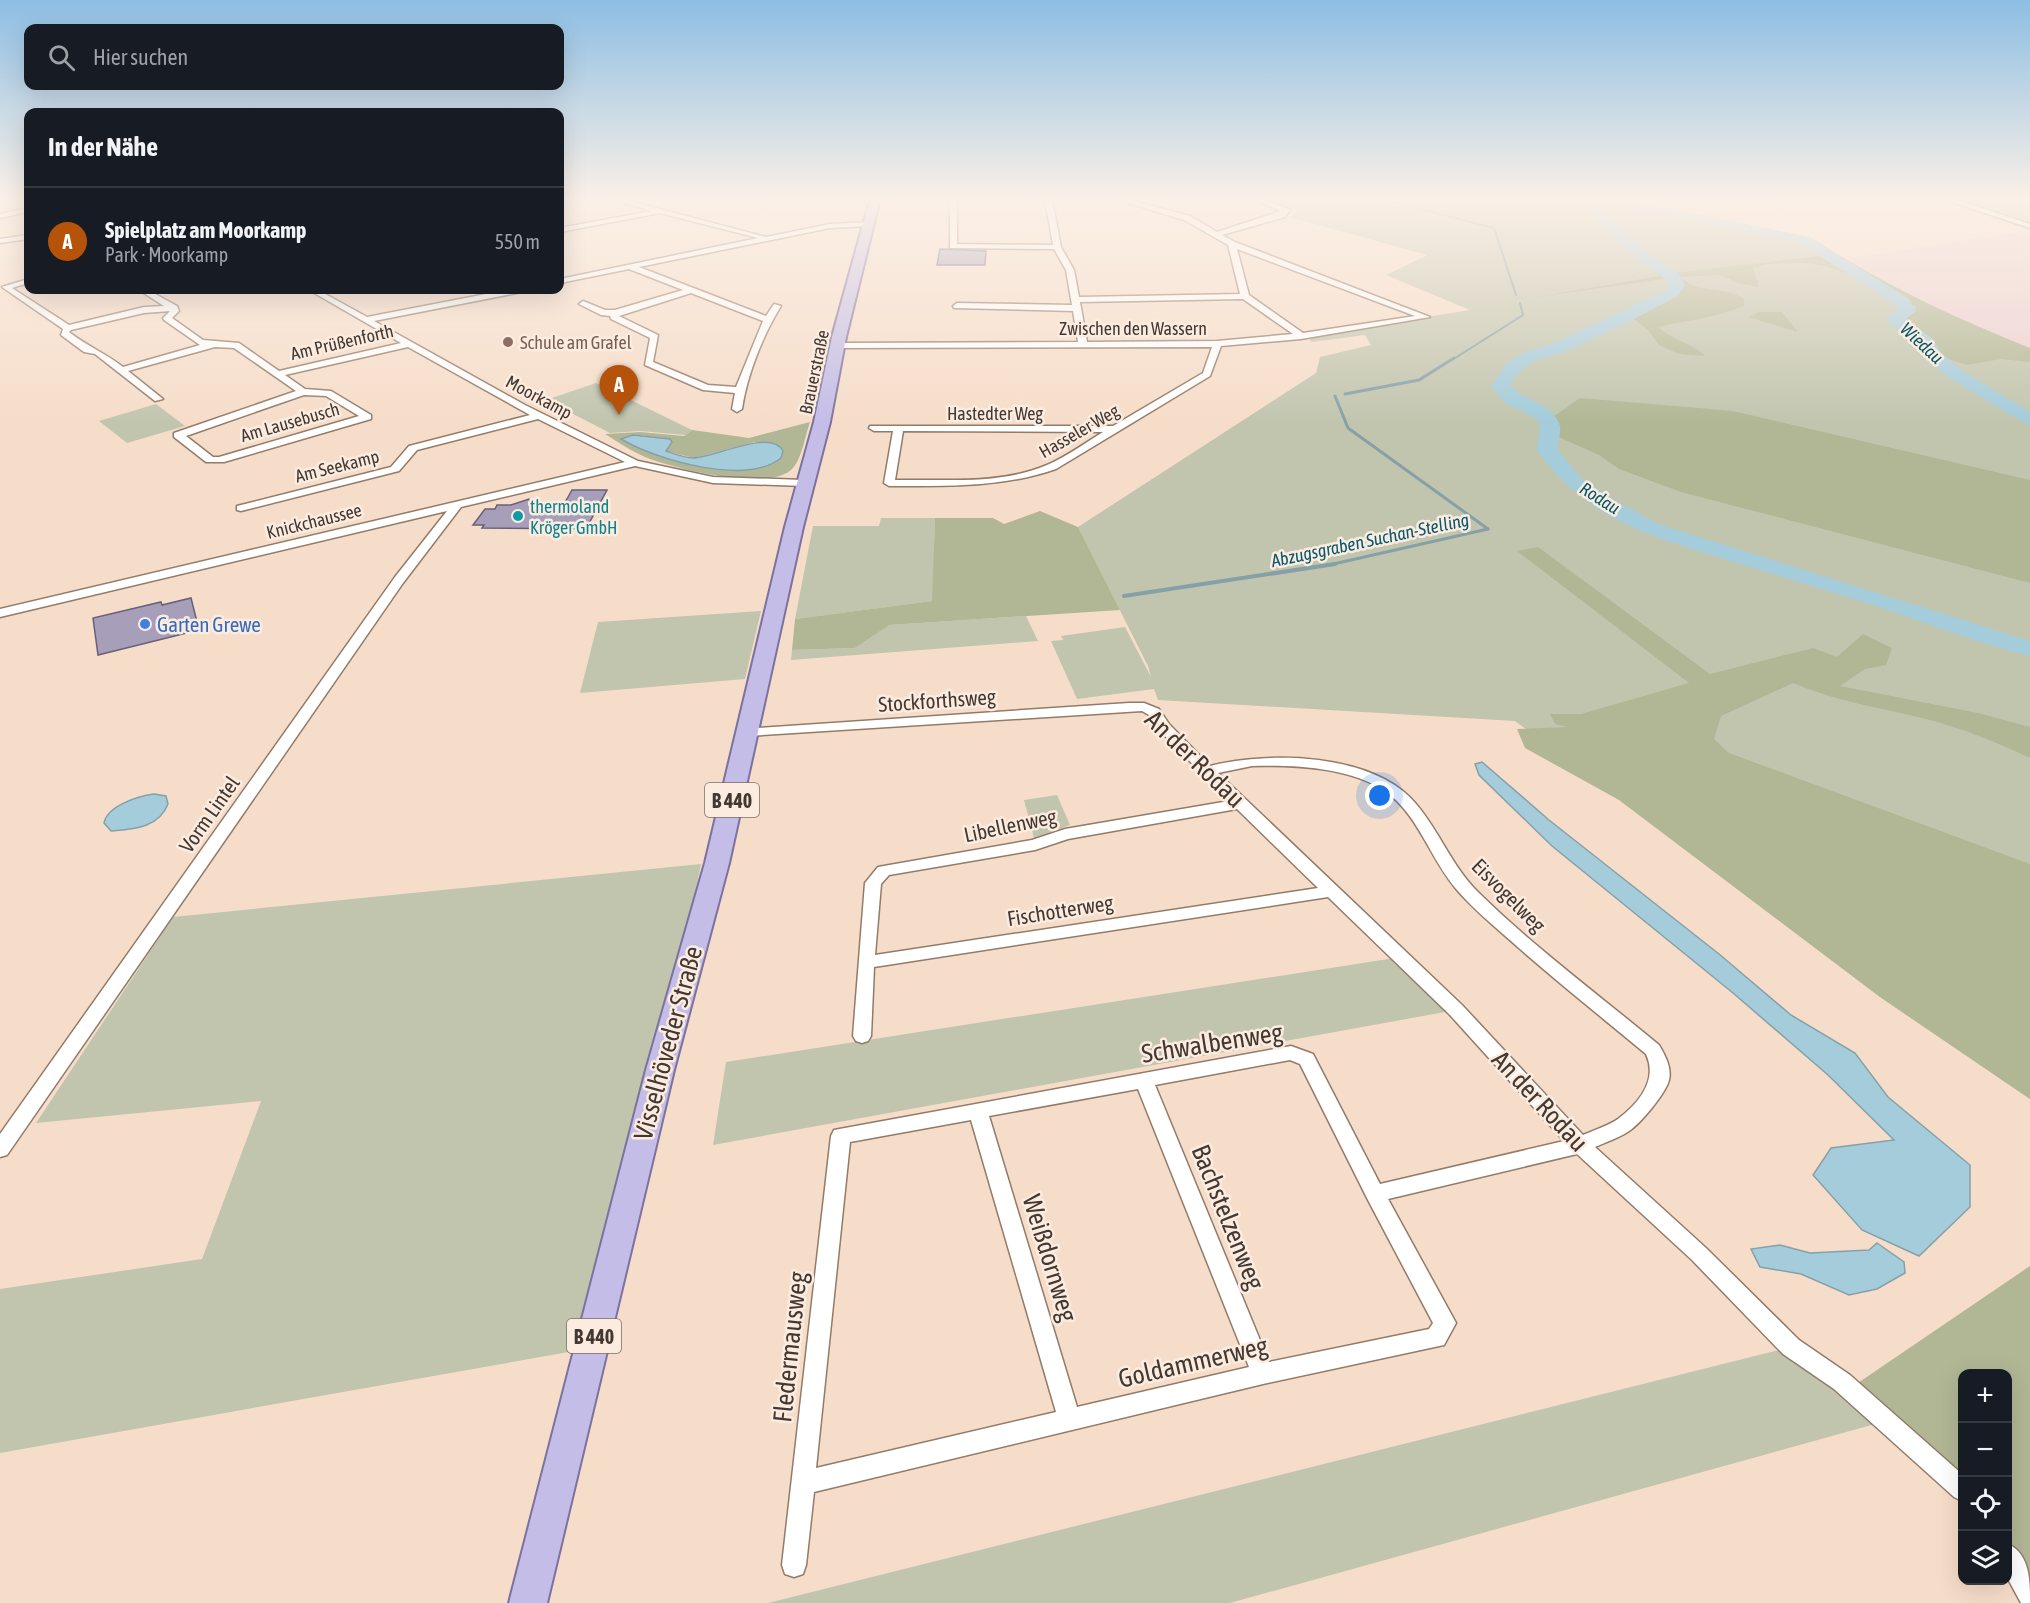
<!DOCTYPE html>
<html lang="de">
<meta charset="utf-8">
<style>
:root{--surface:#171b24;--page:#242831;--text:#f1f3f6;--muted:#9ea1a6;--line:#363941;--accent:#b45309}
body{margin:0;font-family:"Asap Condensed",sans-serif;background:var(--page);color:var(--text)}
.controls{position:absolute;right:18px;bottom:18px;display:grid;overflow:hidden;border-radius:12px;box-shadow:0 6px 24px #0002}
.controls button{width:54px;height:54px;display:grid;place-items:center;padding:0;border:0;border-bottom:2px solid var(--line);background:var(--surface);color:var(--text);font:30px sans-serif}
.you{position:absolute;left:1380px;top:796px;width:21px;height:21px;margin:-15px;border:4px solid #fff;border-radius:50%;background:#1a73e8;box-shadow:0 0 0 9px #1a73e833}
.badge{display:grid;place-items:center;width:39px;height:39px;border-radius:50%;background:var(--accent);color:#fff;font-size:20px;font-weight:700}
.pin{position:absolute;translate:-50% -50px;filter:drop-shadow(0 2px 3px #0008)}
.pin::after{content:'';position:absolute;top:32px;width:21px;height:18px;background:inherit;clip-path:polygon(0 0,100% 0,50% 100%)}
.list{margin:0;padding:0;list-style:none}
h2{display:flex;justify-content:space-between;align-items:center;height:78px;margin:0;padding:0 24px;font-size:26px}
h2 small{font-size:20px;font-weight:400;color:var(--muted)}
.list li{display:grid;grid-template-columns:39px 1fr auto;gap:18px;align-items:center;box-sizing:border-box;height:108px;padding:0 24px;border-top:2px solid var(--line)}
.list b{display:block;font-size:22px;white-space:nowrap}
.list p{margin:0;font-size:20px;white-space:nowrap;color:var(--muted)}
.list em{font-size:20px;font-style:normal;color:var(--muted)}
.icon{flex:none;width:33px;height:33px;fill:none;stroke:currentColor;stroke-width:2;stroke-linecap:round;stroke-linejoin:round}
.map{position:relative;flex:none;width:2030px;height:1603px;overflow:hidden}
.search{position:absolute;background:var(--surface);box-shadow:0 6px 24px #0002;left:24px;top:24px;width:540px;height:66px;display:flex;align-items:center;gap:15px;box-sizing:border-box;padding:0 21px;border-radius:12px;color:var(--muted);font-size:22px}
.panel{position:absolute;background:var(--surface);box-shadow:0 6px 24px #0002;left:24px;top:108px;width:540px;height:186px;border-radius:12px}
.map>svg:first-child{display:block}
.medical{fill:#ecd1d2}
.green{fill:#c1c5ae}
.forest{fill:#b1b795;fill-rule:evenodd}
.water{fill:#a4ccdb;stroke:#87a0a8;stroke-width:1.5}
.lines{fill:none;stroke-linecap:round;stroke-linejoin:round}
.stream-far2{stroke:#87a0a8;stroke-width:2}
.stream-far1{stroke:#87a0a8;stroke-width:3}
.stream{stroke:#87a0a8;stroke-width:4}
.river{fill:#a4ccdb;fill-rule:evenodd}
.building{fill:#a79fb9;stroke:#686078;stroke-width:1.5}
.minor-casing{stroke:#927b69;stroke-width:3}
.primary-casing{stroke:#7d729d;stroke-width:4}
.minor{fill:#fff;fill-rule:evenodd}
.primary{fill:#c4bde7;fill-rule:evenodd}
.education-dot{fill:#8d6e63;stroke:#fcece0;stroke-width:2}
.culture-dot{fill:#0f9aa8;stroke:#fcece0;stroke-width:2}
.shop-dot{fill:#3f7fe0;stroke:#fcece0;stroke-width:2}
.labels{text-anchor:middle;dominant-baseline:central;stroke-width:5;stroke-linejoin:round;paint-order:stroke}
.far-street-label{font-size:18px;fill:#433932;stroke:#fcece0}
.far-education-label{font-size:18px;fill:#785e54;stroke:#fcece0;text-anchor:start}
.far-water-label{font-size:18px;font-style:italic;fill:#05586d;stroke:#fcece0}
.far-culture-label{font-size:18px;fill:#0d838f;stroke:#fcece0;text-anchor:start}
.shield{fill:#fcece0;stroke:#7a6f66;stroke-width:1.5}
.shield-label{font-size:20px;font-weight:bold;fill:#433932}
.shop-label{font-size:21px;fill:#366cbe;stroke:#fcece0;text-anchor:start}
.street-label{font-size:21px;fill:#433932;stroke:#fcece0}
.near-street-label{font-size:26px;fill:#433932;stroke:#fcece0}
</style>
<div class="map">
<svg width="2030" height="1603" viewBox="0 0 2030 1603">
<rect width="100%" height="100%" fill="#f6ddc9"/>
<path class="medical" d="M2025,231L2030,232V348L1963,322L1891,286L1846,259Z"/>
<g class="green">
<path d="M1264,199H1582L1593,202L1639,204L1637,207L1796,236L1809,240L1916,307L2030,360V1099L1880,997L1515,721L1158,700L1154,689L1077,699L1051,641L1063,640L1061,636L1125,627L1151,677L1148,666L1078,527L1316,373L1320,357L1371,345L1365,335L1311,342L1309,336L1470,310L1386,275L1427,255L1290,217L1296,211Z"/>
<path d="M1954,199H2030V223Z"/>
<path d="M596,383L692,430L685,435L640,431L610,433L546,400Z"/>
<path d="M156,404L185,426L127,443L99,421Z"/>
<path d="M881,518H935L933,601L795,619L813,526H879Z"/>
<path d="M761,611L745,679L580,693L598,622Z"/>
<path d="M1026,616L1038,641L791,660L792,650L855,648L888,625Z"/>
<path d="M1057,795L1070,825L1034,838L1024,800Z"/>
<path d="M701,864L660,1070L591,1348L0,1453V1289L202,1259L261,1101L36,1123L173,917Z"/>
<path d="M1401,957L1456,1010L713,1145L726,1062Z"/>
<path d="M1791,1347L1886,1421L1230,1603H768Z"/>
</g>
<g class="forest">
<path d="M1837,254C1899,292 1963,321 2030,348V362L2001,359L1967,365L1942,357L1923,335L1899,318L1916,307L1902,299L1894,300C1856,277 1831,260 1785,263C1774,263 1764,264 1753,268L1759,287L1741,284L1720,275L1680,277C1702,296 1722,284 1744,299V306C1716,318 1687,320 1658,327C1670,339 1698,346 1705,356L1679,354L1659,345L1648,330L1630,316C1646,308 1684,299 1678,277L1531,298L1676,273Z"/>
<path d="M1759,312H1782L1798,332L1749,317Z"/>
<path d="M1580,398L1733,411L2030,480V583L1681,492L1619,469L1599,455L1554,435L1553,417Z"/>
<path d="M810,422C805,436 802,459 792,469C768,493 673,468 645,457C631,451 618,442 605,434L640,432L684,436L692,430L749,438ZM639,435L663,438L671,444L665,448L666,451L694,458L755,442L754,469C734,470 676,466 660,455C652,450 645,441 639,435Z"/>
<path d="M1040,511L1078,527L1120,610L889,625L855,648L792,650L795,619L932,601L935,518H993L1004,524Z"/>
<path d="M1538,547L1710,674L1813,648L1837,657L1863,634L1892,648L1886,665L1865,669L1840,686L1978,713L2030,727V758C1996,742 1962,728 1926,719C1881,708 1835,701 1793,683L1721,716L1714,739L1729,753L2030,864V1099L1880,997L1619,800L1525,748L1517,729L1568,727L1555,724L1550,714H1581L1689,683L1517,551Z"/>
<path d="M2030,1266V1588L2008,1550V1374H1962V1486L1852,1387Z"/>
</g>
<g class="water">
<path d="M633,435L670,439L672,442L666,451C675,454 684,458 693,458C714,458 771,428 783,451L781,458C746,486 656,460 621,439Z"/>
<path d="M1482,762L1549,820L1719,954L1791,1015L1855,1053L1888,1097L1970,1165V1207L1919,1256L1862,1230L1813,1175L1831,1148L1894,1140L1828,1075L1733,993L1552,846L1479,775L1475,764Z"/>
<path d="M154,794L166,796L168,804C159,828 133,829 111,831L104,823C107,806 138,796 154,794Z"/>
<path d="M1877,1243L1904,1262L1905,1273L1877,1289L1849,1295L1801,1274L1760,1267L1751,1249L1780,1245L1810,1253L1869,1250Z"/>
</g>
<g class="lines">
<g class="stream-far2">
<path d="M1381,199L1494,228L1516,295"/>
<path d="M1452,360L1523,315L1520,303"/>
</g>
<g class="stream-far1">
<path d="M1345,394L1419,380L1454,358"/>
<path d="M1335,396L1348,428L1488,529"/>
<path d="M1329,565L1488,529"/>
</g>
<path class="stream" d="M1124,596L1335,564"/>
<path class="river" d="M1581,199L1666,208L1810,237L1909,299L1916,311L1906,319L1933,339L1941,353L1961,370L2030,412V426L1949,378L1927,360L1920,346L1888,322L1886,318L1899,309L1896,305L1800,243L1666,216L1602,209L1652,256L1679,274L1685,285L1678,296L1630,321L1566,351L1532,362L1519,372L1510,385C1523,400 1554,404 1560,426C1561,432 1558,443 1557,449L1582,479L1616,501L1658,524L2030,641V656C1975,643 1923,621 1870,604C1825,590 1779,576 1734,562C1657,538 1586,521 1537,450L1540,426L1536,418L1505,403L1491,386L1506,364L1520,354L1554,343L1666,290L1669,285C1664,274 1650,269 1640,261C1619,243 1601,219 1576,206V200Z"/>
</g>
<g class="building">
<path d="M940,249L986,251L985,265H937Z"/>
<path d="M572,490H607L586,529L482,528L484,525H473L485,509H495L497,505H511L529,499L540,506H563Z"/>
<path d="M191,598L199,630L98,655L93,618L161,602L162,605Z"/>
</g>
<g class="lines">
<defs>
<g id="minor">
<path d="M0,199H9L0,202Z"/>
<path d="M611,199H622L766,237L830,224L870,222L874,224L870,226L830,228L639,267L766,316L774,304L781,306C763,335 747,375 742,409L737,412L732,409L735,393L703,390L645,365L650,338L611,319L610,316L601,315L579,304L583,301L605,310H615L683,290L629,269L560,283V279L758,238L660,213L560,232V228L651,211ZM691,293L763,321L736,387L708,385L653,362L658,335L619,316Z"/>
<path d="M841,199H859L878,203L874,205Z"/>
<path d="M950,199H957V244L1053,245L1045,199H1052L1061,247L1074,270L1079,297L1240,294L1228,245L1184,220L1115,199H1126L1190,216L1217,232L1281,211L1253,199H1263L1290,210L1285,217L1222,235L1235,242L1430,317L1301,339L1221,346L1210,376L1056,469C1001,488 946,486 889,486L884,483L893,431H874L869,428L870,426H1113L1203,373L1212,347L836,348V344L839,343L1078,342L1073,311L954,308L953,306L957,303L1072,305L1066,270L1054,249L950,248ZM1237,249L1415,316L1303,333L1249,295ZM1243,299L1293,334L1217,341L1087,342L1080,302ZM903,431L1103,432C1085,443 1066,457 1047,465C1000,485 945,479 895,480Z"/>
<path d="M1943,199H1954L2030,224V228Z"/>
<path d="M28,208V212L0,218V214Z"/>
<path d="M28,235V239L0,243V239Z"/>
<path d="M28,279V283L12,288L69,325L144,307L164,306L139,290H148L177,306L179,311L172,318L203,340L239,343L279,371L401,343L309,290H318L367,317L507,290H521L517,293L374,321L525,405L638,461L713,477L804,480L809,483L804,486L713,483L635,466L461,507L403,583L7,1155L0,1157V1134L395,577L447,511L0,617V609L625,462L538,419L417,450L399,471L241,511L237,510V506L391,467L409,446L530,415L408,347L285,375L305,389L331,391L371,415V419L224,462H206L174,437V433L296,391L234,348L215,347L128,371L163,399L155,401L95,354L84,352L61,335L63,329L2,287ZM170,311L163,318L164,320L200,345L123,367C105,353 87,346 69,332L71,330L144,313ZM304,395L326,396L359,416L219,457H213L186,436Z"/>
<path d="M1129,703H1144L1159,709L1169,724L1210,766C1269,751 1374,753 1416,804C1440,832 1452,867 1479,893C1535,948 1599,995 1659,1045C1665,1055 1672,1068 1669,1080C1666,1093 1640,1124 1629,1131C1619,1138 1606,1142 1595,1147L1706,1248L1799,1340L1850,1375L1962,1474V1501L1954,1497L1834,1389L1783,1354L1692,1260L1577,1154L1388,1199L1456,1323L1444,1345L1263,1384L814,1492L806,1565L803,1574L794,1577L785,1574L782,1565L831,1136L834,1130L1291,1046L1313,1054L1380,1184L1564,1141L1450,1015L1328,897L874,967L871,1036L868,1041L862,1043L856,1041L853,1036L865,883L878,867L1032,840L1065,829L1229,801L1159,730L1149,715L1142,711L748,736L743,735L741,732L743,729ZM1252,766C1294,765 1349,767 1385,791C1419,815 1430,859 1457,890C1475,911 1499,930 1520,949C1561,985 1604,1019 1646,1054C1658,1080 1639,1103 1618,1119C1608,1126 1594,1130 1583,1135L1462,1005L1218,773ZM1237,809L1318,888L875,955L881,884L889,875L1035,850L1068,839ZM1290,1060L1300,1064L1368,1200L1433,1323L1429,1329L1269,1362L1155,1085ZM1138,1089L1249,1367L1077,1407L989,1116ZM971,1120L1056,1412L816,1468L850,1142Z"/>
<path d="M2008,1544C2030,1554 2030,1581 2030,1603H2021L2008,1579Z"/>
</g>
<path id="primary" d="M870,199H880L846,337L830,422L803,527L729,863L674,1070L547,1603H509L646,1070L705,863L785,527L814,422L832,337Z"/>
</defs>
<use href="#minor" class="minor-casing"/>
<use href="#primary" class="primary-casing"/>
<use href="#minor" class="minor"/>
<use href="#primary" class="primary"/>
</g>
<linearGradient id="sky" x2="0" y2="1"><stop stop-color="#8dbee3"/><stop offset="0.47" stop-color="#fbf0e7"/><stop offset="1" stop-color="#fbf0e7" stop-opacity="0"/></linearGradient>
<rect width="2030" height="423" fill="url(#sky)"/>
<circle class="education-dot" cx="508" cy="342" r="6"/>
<circle class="culture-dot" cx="518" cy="516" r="6"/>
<circle class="shop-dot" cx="145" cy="624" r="6"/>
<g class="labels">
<g class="far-street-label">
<text x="1133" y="328">Zwischen den Wassern</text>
<text transform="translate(342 342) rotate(-13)">Am Prüßenforth</text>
<text transform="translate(814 372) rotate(-78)">Brauerstraße</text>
<text transform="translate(539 397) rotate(28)">Moorkamp</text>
<text x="995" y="413">Hastedter Weg</text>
<text transform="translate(290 422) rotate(-16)">Am Lausebusch</text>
<text transform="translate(1079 431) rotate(-30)">Hasseler Weg</text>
<text transform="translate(337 466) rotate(-14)">Am Seekamp</text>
<text transform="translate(314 521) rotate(-14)">Knickchaussee</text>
</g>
<g class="far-education-label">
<text x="520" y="342">Schule am Grafel</text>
</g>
<g class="far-water-label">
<text transform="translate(1922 343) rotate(43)">Wiedau</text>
<text transform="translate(1600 498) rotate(32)">Rodau</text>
<text transform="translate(1370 540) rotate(-12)">Abzugsgraben Suchan-Stelling</text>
</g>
<g class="far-culture-label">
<text x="530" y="506">thermoland<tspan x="530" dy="21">Kröger GmbH</tspan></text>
</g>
<g class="shield">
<rect x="705" y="783" width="54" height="34" rx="4.5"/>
<rect x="567" y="1319" width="54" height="34" rx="4.5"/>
</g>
<g class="shield-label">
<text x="732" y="800">B 440</text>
<text x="594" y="1336">B 440</text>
</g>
<g class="shop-label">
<text x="157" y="624">Garten Grewe</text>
</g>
<g class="street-label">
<text transform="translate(937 700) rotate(-4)">Stockforthsweg</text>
<text transform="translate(209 814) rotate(-55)">Vorm Lintel</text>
<text transform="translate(1010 825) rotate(-12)">Libellenweg</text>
<text transform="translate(1509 895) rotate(45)">Eisvogelweg</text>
<text transform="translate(1060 910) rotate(-9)">Fischotterweg</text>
</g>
<g class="near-street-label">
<text transform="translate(1195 759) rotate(44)">An der Rodau</text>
<text transform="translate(668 1043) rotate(-75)">Visselhöveder Straße</text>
<text transform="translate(1212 1043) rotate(-9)">Schwalbenweg</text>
<text transform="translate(1540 1101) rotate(47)">An der Rodau</text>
<text transform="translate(1228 1217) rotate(68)">Bachstelzenweg</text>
<text transform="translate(1050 1258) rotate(73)">Weißdornweg</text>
<text transform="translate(790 1347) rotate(-84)">Fledermausweg</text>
<text transform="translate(1193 1362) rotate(-13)">Goldammerweg</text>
</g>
</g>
</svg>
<div class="controls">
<button>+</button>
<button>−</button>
<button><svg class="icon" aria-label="locate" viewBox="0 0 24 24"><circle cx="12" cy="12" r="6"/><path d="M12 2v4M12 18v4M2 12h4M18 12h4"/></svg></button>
<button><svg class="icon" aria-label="layers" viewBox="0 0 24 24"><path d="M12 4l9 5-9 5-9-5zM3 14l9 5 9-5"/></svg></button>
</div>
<div class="you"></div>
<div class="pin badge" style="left:619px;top:415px">A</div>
<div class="search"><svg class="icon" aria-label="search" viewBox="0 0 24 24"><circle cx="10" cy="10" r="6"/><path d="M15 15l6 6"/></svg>Hier suchen</div>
<section class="panel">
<h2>In der Nähe<small></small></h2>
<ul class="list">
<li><span class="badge">A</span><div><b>Spielplatz am Moorkamp</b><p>Park · Moorkamp</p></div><em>550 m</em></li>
</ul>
</section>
</div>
